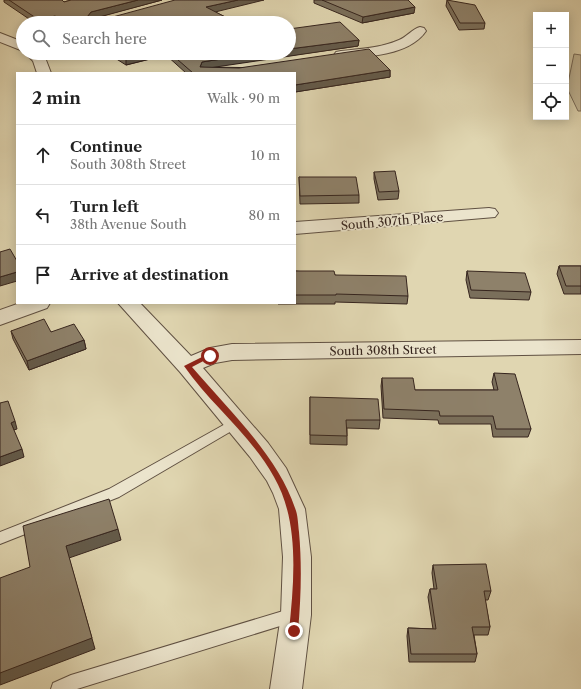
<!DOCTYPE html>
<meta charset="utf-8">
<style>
:root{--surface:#fff;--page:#f6f6f6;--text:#222;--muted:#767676;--line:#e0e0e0}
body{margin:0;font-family:"Libre Caslon Text",serif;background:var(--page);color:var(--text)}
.controls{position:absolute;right:12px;top:12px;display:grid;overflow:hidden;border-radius:0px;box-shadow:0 2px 10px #0003}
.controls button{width:36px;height:36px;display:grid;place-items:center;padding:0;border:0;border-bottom:1px solid var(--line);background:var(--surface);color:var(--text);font:20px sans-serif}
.stop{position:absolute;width:12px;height:12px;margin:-9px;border:3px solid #8f2418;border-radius:50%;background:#fff}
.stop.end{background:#8f2418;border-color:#fff;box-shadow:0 1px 4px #0008}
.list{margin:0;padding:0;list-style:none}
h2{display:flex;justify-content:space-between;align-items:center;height:52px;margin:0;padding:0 16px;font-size:17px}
h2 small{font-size:13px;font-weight:400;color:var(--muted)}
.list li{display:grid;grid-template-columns:26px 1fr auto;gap:12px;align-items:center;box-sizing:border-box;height:60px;padding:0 16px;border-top:1px solid var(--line)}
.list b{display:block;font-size:15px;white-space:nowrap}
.list p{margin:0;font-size:13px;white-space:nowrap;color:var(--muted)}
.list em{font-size:13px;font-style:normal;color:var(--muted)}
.icon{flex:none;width:22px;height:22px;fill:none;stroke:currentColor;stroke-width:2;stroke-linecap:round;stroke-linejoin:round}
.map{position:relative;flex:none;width:581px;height:689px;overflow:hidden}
.search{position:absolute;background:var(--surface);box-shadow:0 2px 10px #0003;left:16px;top:16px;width:280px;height:44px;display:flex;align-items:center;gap:10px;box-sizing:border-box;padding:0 14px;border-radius:22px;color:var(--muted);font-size:15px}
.panel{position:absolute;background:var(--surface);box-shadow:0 2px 10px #0003;left:16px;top:72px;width:280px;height:232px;border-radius:0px}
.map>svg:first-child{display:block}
.green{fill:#c3b898;stroke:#7c6e5b}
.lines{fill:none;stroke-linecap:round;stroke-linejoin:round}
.service-casing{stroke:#605143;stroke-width:2}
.minor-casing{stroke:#605143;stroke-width:2}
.service{fill:#ebe4cc;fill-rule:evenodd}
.minor{fill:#ebe4cc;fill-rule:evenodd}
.wall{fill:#7a6f5b;stroke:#36251e}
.shaded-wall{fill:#635a4a;stroke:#36251e}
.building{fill:#8e816a;stroke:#36251e}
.route{fill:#8f2418}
.labels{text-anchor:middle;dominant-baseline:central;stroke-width:3.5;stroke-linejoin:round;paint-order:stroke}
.street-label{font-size:12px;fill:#36251e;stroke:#ebe4cc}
</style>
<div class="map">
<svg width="581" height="689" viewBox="0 0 581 689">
<rect width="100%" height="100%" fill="#e0d6b1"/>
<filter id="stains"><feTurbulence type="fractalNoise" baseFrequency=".005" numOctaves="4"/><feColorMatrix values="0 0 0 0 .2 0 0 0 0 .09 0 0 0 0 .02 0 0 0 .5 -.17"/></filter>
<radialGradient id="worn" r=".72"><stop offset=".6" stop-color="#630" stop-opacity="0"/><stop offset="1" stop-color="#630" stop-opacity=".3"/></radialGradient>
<path class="green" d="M574,54L581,55V111H578L567,88Z"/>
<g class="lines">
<defs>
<g id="service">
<path d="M236,418L240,420L242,423L240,426L119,497L0,544V532L109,489Z"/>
<path d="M293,608L298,610L301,615L298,620L293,622L77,689H51L53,683L71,675Z"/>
</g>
<g id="minor">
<path d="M420,27L424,28L426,31C409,56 368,56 341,59L336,58L334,55L336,52L341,51C360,49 381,48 399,40C407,37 412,29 420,27Z"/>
<path d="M0,33L23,42V51L0,42Z"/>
<path d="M25,53H40L46,60L51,73H37L33,61Z"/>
<path d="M489,208L495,209L498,213L495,217L295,234V222Z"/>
<path d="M20,303H50L47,308L0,325V310Z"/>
<path d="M118,303H140L191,356L210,348L232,344L581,340V354L232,360L215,363L203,368L268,443L286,468L305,509L311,557V615L302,689H270L281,615L283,557L279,509L273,493L267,481L250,457L180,372Z"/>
</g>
</defs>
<use href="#service" class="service-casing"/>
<use href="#minor" class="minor-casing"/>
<use href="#service" class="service"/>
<use href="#minor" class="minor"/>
</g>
<g class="wall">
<path d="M4,0H62L64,2L71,0H162L94,18H109L215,12L237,23H58L57,22L54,23H35L4,2Z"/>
<path d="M314,0H408L414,13L362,23L314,3Z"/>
<path d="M447,0L485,23L484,29L459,30L446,6Z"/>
<path d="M359,40L358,46L210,67L390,70V77L295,92V73H186L166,55L126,65L107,53H289Z"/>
<path d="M374,172L399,191L398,199L378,200L374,179Z"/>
<path d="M299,177L359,195V203L300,204Z"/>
<path d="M559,266H581V294H564L557,274Z"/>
<path d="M295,271L335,275L408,296L407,304L335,302V304H278V303H295Z"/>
<path d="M467,271L531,292L529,300L470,298L466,280Z"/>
<path d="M11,331L51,332L84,340L86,349L29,370L13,339Z"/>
<path d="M494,373L531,429L528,437H493L491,424H439L438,420L383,418L381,386L382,378L415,390H494L492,382Z"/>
<path d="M310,397L380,420L379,429L347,428V445L310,444Z"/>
<path d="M433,565L491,591L488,600H485L490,627L488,635H474L477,654L475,662H409L407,636L408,628L433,629L428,597L430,589H434L432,573Z"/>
</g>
<g class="shaded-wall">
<path d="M138,0H162L92,19L89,23L87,17L91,12Z"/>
<path d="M238,0H264L207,14L206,7Z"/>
<path d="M415,7L414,13L362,23L363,17Z"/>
<path d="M55,16L57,22L54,23H39V20Z"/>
<path d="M359,40L358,46L209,68L200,67L202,62L208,61L263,53H289V49Z"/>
<path d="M146,53H166V55L126,65V58Z"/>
<path d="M390,70V77L295,92V85Z"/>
<path d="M17,272V281L0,286V277Z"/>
<path d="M84,340L86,349L29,370L27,361Z"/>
<path d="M15,421L17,429L14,430L11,423Z"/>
<path d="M22,449L24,457L0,466V457Z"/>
<path d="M118,529L121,540L69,558L95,649L0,685V673L66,546Z"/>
</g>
<g class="building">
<path d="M9,0H62L64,2L71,0H138L91,12L87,17L89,18H109L175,0H238L206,7L237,23H67L55,16L39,20Z"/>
<path d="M322,0H408L415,7L363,17Z"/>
<path d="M447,0L475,5L485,23H460Z"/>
<path d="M340,22L359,40L289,49V29Z"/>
<path d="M369,49L390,70L295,85V73H193L170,53H263L208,61L202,62L200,67L239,68Z"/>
<path d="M118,53H146L126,58Z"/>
<path d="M395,171L399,191L379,192L374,172Z"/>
<path d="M299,177H356L359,195L300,196Z"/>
<path d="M10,249L17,261V272L0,277V252Z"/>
<path d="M559,266H581V286H566Z"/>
<path d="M295,271H334L335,275L406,276L408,296L336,294V295H295Z"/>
<path d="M467,271L525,273L531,292L471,290Z"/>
<path d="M44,319L51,332L74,324L84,340L27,361L11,331Z"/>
<path d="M494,373L515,374L531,429H496L493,416H440L439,411L384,409L382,378H413L415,390H498Z"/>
<path d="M310,397L378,399L380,420H346L347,436L310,435Z"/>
<path d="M8,401L15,421L11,423L22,449L0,457V403Z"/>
<path d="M109,499L118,529L66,546L92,638L0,673V578L30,567L23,526Z"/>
<path d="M486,564L491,591H484L490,627H472L477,654H411L408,628L436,629L430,589H437L433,565Z"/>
</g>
<path class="route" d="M208,354H210L213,356L192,367C227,408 278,456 295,508C298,515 298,524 299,532C302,565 301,598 298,631L297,634L294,636L291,634L289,631C294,581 300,522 274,477C251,435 211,405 184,366Z"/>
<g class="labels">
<g class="street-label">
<text transform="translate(392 221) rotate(-5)">South 307th Place</text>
<text transform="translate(383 350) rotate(-1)">South 308th Street</text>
</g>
</g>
<rect width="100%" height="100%" filter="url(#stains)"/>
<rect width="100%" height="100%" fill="url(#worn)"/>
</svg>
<div class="controls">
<button>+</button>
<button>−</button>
<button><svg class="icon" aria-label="locate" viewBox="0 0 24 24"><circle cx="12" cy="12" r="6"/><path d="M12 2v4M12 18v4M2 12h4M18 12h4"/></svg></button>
</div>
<div class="stop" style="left:210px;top:356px"></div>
<div class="stop end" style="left:294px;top:631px"></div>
<div class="search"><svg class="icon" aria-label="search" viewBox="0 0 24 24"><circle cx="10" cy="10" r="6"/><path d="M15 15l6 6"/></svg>Search here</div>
<section class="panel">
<h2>2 min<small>Walk · 90 m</small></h2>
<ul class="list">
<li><svg class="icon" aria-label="ahead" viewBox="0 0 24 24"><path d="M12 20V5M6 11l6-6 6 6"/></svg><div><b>Continue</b><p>South 308th Street</p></div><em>10 m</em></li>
<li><svg class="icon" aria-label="left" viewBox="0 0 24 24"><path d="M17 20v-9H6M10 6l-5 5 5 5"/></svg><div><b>Turn left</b><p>38th Avenue South</p></div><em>80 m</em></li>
<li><svg class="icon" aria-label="arrive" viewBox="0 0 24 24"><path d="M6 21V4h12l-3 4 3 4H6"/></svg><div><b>Arrive at destination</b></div></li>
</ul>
</section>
</div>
